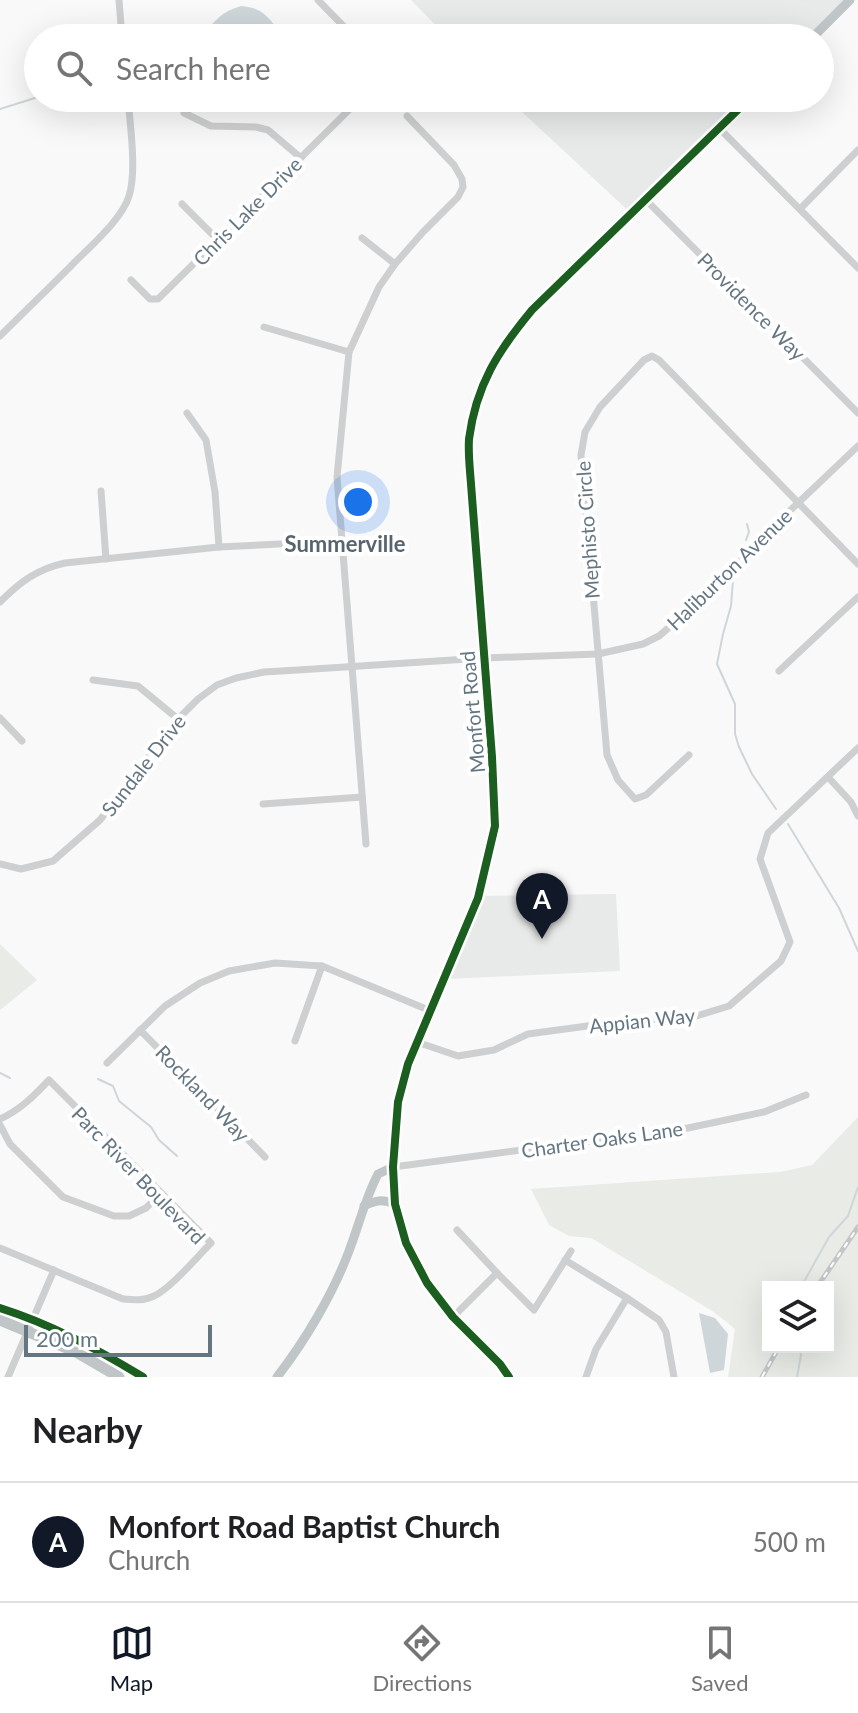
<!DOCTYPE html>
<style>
:root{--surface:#fff;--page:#f6f6f6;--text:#202124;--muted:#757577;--line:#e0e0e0;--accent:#111827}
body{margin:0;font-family:Lato,sans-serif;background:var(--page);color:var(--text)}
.controls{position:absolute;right:24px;bottom:24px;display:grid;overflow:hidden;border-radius:0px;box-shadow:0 8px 32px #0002}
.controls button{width:72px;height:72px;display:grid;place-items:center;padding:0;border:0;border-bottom:2px solid var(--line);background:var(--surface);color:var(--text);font:40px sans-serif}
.scale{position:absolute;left:24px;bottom:20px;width:188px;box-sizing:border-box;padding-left:8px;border:4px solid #657683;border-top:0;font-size:22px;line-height:28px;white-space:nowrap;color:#657683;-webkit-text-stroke:6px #fff;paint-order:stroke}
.you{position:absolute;left:358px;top:502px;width:28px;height:28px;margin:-20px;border:6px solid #fff;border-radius:50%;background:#1a73e8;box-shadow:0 0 0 12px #1a73e833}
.badge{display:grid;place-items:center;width:52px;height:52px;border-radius:50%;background:var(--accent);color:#fff;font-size:26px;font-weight:700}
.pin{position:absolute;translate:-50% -66px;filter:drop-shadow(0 2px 4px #0008)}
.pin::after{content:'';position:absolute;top:42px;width:28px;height:24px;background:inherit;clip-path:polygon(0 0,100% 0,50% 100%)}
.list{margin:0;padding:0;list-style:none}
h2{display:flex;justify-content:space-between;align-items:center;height:104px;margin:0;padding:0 32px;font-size:34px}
h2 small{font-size:26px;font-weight:400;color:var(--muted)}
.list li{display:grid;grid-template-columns:52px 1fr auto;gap:24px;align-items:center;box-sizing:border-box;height:120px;padding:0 32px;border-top:2px solid var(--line)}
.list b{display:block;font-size:30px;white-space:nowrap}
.list p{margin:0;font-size:26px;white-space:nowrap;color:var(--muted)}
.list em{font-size:26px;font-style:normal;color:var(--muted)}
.icon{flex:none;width:44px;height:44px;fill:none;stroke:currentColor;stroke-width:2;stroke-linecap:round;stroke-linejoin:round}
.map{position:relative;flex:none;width:858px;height:1377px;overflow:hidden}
.search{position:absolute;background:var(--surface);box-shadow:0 8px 32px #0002;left:24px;right:24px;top:24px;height:88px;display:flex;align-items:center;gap:20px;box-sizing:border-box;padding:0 28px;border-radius:44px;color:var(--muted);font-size:30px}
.sheet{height:224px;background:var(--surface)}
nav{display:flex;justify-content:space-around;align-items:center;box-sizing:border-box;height:112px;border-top:2px solid var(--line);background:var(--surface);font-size:22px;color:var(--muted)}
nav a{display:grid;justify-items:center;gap:4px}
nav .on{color:var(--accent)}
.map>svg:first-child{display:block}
.built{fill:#e8e9e9}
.green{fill:#e8ebe6;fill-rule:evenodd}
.water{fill:#ced6d9}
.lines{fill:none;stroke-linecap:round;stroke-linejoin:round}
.stream{stroke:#ced6d9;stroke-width:2}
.street{stroke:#cecfd0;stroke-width:7}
.secondary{stroke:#c0c6c8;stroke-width:9}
.primary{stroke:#c0c6c8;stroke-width:11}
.rail-casing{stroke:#c3c5c6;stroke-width:5}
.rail{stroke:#fff;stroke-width:2;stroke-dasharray:6;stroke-linecap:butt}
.cycleway-casing{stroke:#fff;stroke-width:13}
.cycleway{stroke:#1b5e20;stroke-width:8}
.labels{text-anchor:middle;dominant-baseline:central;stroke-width:8;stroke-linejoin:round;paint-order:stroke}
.street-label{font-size:20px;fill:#657683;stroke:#fff}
.neighbourhood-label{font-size:22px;font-weight:bold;fill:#57646e;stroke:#fff}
</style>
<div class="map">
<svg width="858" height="1377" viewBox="0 0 858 1377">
<rect width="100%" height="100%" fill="#f9f9f9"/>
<g class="built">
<path d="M411,0H851L813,38H448Z"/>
<path d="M507,98H753L634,216Z"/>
<path d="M616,894L620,971L447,979L480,896Z"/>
</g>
<g class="green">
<path d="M0,944L37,980L0,1010Z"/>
<path d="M858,1117V1377H728L735,1329L714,1312L591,1238L569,1236L549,1225L531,1189L780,1172L812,1165ZM828,1287V1347H768V1287Z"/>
</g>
<g class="water">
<path d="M241,6C267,8 269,21 286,38H203C211,22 223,11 241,6Z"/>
<path d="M699,1313L715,1318L728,1334L724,1370L710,1373Z"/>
</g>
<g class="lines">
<g class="stream">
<path d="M0,109L38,97"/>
<path d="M746,540L749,532L747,524"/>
<path d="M737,572L733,580L731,606L723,634L717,664L735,704V734L739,747L752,774L776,809"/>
<path d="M788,824L839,908L858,951"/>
<path d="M0,1073L10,1078"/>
<path d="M98,1079L113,1086L119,1101L151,1127L159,1140L177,1156"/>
<path d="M801,1287L829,1237L848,1216L858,1187"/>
<path d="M797,1377L801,1355L799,1347"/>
</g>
<g class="street">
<path d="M119,0L122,38"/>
<path d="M318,0L355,38"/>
<path d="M184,113L211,126L256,127L268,130L301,158"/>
<path d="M719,128L858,268"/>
<path d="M646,200L858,413"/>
<path d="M182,204L218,240"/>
<path d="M800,209L858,150"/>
<path d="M362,238L395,264"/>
<path d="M131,280L150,299H158L361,98"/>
<path d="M264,327L349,352"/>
<path d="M0,336C23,313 47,290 70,267C87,249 122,220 129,196C137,171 130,125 128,98"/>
<path d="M187,413L206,440L215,492L219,547"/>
<path d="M101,491L106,559"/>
<path d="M0,602C20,582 37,569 65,563L219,547L342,541"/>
<path d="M779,671L858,597"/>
<path d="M93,680L138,686L178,719"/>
<path d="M0,718L22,741"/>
<path d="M689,755L646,795L635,799L618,780L607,755L581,455L585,432L600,407L644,360L652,356L659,360L858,564"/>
<path d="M828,777L851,802L858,816"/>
<path d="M263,804L362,797"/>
<path d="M366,844L337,477L349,352L379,287L395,264L423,232L458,197L463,187L462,179L454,165L407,116"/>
<path d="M0,864L21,869L53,861L100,820L178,719L198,699L217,685L236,678L264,672L314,669L483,658L598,654L643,644L659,636L710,592L777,523L858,446"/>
<path d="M140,1030L265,1157"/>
<path d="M295,1041L322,966"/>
<path d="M417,1042L458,1056L494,1050L528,1034L617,1022L693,1017L729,1006L781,961L790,942L760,859L768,833L858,748"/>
<path d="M107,1063L165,1006L200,983L229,971L275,963L322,966L431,1011"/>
<path d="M0,1119C20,1110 34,1096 49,1080L211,1243C196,1258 171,1288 154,1296C144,1301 134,1300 123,1299L0,1248"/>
<path d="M0,1125L10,1144L63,1197L114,1216H129L146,1208L161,1193"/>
<path d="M393,1167L688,1128L764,1112L806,1095"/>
<path d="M565,1260L627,1298"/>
<path d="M497,1273L534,1310L571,1251"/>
<path d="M453,1317L497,1273L457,1230"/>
<path d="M8,1377L54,1270"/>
<path d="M586,1377L596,1349L627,1298L659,1320L666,1332L674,1377"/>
</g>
<g class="secondary">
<path d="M812,38L850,0"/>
<path d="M364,1206C376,1200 383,1199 395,1204"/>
<path d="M277,1377C305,1341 333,1294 349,1251C359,1225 365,1199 378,1174L393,1167"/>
<path d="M509,1377L500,1364L453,1317L427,1283L406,1243L395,1204L393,1167L398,1102L408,1064L478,898L495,826L492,757L471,484C470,470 468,454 469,439C476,385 498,351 532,310L750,98"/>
</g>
<g class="primary">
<path d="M0,1308C51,1324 97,1349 143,1377"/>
<path d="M0,1320L76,1352L119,1377"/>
</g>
<defs>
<g id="rail">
<path d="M817,1287L858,1227"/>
<path d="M762,1377L779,1347"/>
</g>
</defs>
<use href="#rail" class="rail-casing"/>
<use href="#rail" class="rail"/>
<defs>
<g id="cycleway">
<path d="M0,1308C51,1324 97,1349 143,1377"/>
<path d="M509,1377L500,1364L453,1317L427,1283L406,1243L395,1204L393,1167L398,1102L408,1064L478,898L495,826L492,757L471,484C470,470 468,454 469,439C476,385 498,351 532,310L750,98"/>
</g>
</defs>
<use href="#cycleway" class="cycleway-casing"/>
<use href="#cycleway" class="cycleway"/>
</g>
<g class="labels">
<g class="street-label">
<text transform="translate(247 211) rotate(-45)">Chris Lake Drive</text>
<text transform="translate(752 306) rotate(45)">Providence Way</text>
<text transform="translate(587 530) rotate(-94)">Mephisto Circle</text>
<text transform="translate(729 569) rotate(-44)">Haliburton Avenue</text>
<text transform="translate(472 712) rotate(-95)">Monfort Road</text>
<text transform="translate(143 765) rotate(-52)">Sundale Drive</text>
<text transform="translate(642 1020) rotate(-6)">Appian Way</text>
<text transform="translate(203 1093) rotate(46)">Rockland Way</text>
<text transform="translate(602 1139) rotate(-8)">Charter Oaks Lane</text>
<text transform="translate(139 1175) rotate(46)">Parc River Boulevard</text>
</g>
<g class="neighbourhood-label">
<text x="345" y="543">Summerville</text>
</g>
</g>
</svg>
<div class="controls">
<button><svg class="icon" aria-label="layers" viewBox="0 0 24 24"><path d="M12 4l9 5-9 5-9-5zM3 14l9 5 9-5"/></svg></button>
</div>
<div class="scale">200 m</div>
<div class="you"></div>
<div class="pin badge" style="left:542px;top:939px">A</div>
<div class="search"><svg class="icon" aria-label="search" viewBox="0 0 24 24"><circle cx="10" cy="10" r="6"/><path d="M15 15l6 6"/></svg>Search here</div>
</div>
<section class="sheet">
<h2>Nearby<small></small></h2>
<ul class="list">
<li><span class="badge">A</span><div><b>Monfort Road Baptist Church</b><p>Church</p></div><em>500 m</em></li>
</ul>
</section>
<nav>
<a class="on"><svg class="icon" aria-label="map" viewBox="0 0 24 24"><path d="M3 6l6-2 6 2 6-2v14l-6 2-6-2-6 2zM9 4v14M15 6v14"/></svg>Map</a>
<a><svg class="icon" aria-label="directions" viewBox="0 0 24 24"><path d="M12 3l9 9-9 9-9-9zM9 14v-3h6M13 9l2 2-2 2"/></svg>Directions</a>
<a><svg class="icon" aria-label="saved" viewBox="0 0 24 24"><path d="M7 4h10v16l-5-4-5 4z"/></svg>Saved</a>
</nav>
